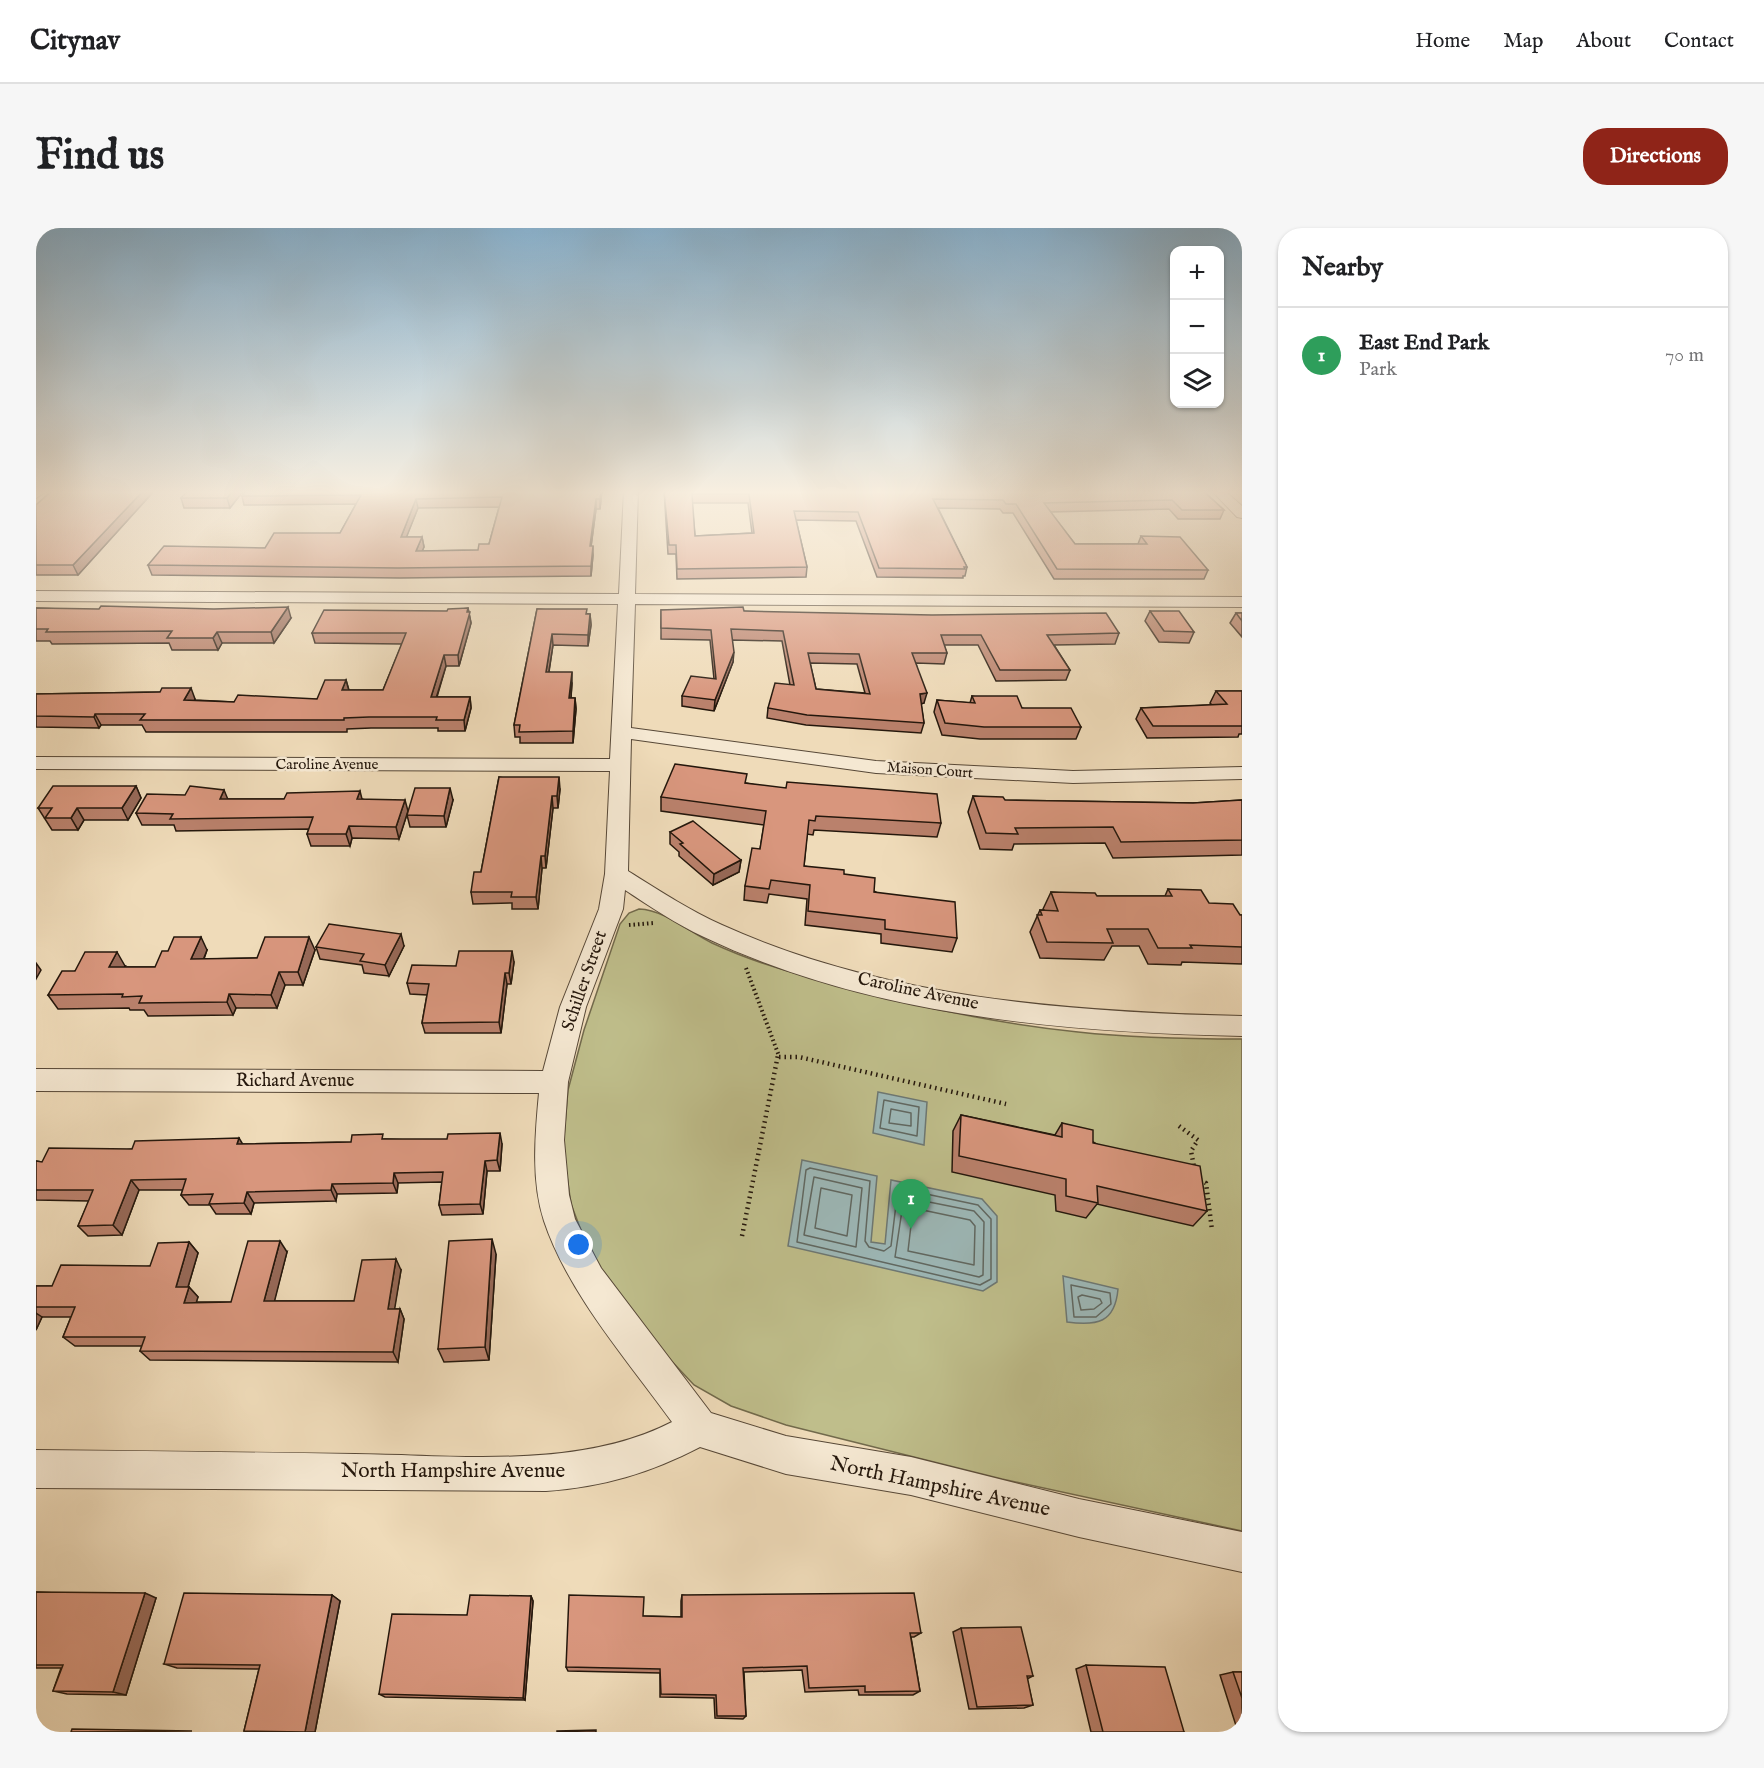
<!DOCTYPE html>
<meta charset="utf-8">
<style>
:root{--surface:#fff;--page:#f6f6f6;--text:#202124;--muted:#757577;--line:#e0e0e0;--accent:#8f2418}
body{margin:0;font-family:"IM FELL English",serif;background:var(--page);color:var(--text)}
.controls{position:absolute;right:18px;top:18px;display:grid;overflow:hidden;border-radius:12px;box-shadow:0 2px 4px #0004}
.controls button{width:54px;height:54px;display:grid;place-items:center;padding:0;border:0;border-bottom:2px solid var(--line);background:var(--surface);color:var(--text);font:30px sans-serif}
.you{position:absolute;left:543px;top:1017px;width:21px;height:21px;margin:-15px;border:4px solid #fff;border-radius:50%;background:#1a73e8;box-shadow:0 0 0 9px #1a73e833}
.badge{display:grid;place-items:center;width:39px;height:39px;border-radius:50%;background:var(--accent);color:#fff;font-size:20px;font-weight:700}
.pin{position:absolute;translate:-50% -50px;filter:drop-shadow(0 2px 3px #0008)}
.pin::after{content:'';position:absolute;top:32px;width:21px;height:18px;background:inherit;clip-path:polygon(0 0,100% 0,50% 100%)}
.list{margin:0;padding:0;list-style:none}
h2{display:flex;justify-content:space-between;align-items:center;height:78px;margin:0;padding:0 24px;font-size:26px}
h2 small{font-size:20px;font-weight:400;color:var(--muted)}
.list li{display:grid;grid-template-columns:39px 1fr auto;gap:18px;align-items:center;box-sizing:border-box;height:96px;padding:0 24px;border-top:2px solid var(--line)}
.list b{display:block;font-size:22px;white-space:nowrap}
.list p{margin:0;font-size:20px;white-space:nowrap;color:var(--muted)}
.list em{font-size:20px;font-style:normal;color:var(--muted)}
.icon{flex:none;width:33px;height:33px;fill:none;stroke:currentColor;stroke-width:2;stroke-linecap:round;stroke-linejoin:round}
.map{position:relative;flex:none;width:1206px;height:1504px;overflow:hidden;border-radius:24px}
header{display:flex;align-items:center;gap:36px;box-sizing:border-box;height:84px;padding:0 30px;background:var(--surface);border-bottom:2px solid var(--line)}
header strong{font-size:28px}
nav{display:flex;gap:33px;margin-inline-start:auto;font-size:21px}
.intro{display:flex;align-items:center;justify-content:space-between;box-sizing:border-box;height:144px;padding:0 36px}
h1{margin:0;font-size:42px}
.button{padding:15px 27px;border-radius:24px;background:var(--accent);color:#fff;font-size:21px;font-weight:700}
main{display:flex;gap:36px;padding:0 36px}
aside{flex:1;background:var(--surface);border-radius:24px;box-shadow:0 2px 4px #0004}
.map>svg:first-child{display:block}
.green{fill:#bfbe8b;stroke:#726a4c;stroke-width:1.5}
.water{fill:#9db9b9;stroke:#6d7874;stroke-width:1.5}
.lines{fill:none;stroke-linecap:round;stroke-linejoin:round}
.shore{stroke:#606862;stroke-width:1.5}
.minor-casing{stroke:#574837;stroke-width:2}
.path-far1{stroke:#24170c;stroke-width:4;stroke-dasharray:1.5 3;stroke-linecap:butt}
.path{stroke:#24170c;stroke-width:4.5;stroke-dasharray:1.5 4;stroke-linecap:butt}
.minor{fill:#f5e8d2;fill-rule:evenodd}
.wall{fill:#ba816c;stroke:#24170c;stroke-width:1.5;fill-rule:evenodd}
.shaded-wall{fill:#976958;stroke:#24170c;stroke-width:1.5}
.building{fill:#d8967d;stroke:#24170c;stroke-width:1.5;fill-rule:evenodd}
.labels{text-anchor:middle;dominant-baseline:central;stroke-width:5;stroke-linejoin:round;paint-order:stroke}
.far-street-label{font-size:15px;fill:#24170c;stroke:#f5e8d2}
.street-label{font-size:18px;fill:#24170c;stroke:#f5e8d2}
.near-street-label{font-size:21px;fill:#24170c;stroke:#f5e8d2}
</style>
<header>
<strong>Citynav</strong>
<nav><a>Home</a><a>Map</a><a>About</a><a>Contact</a></nav>
</header>
<div class="intro"><h1>Find us</h1><a class="button">Directions</a></div>
<main>
<div class="map">
<svg width="1206" height="1504" viewBox="0 0 1206 1504">
<rect width="100%" height="100%" fill="#efdbb9"/>
<filter id="stains"><feTurbulence type="fractalNoise" baseFrequency=".00333" numOctaves="4"/><feColorMatrix values="0 0 0 0 .2 0 0 0 0 .09 0 0 0 0 .02 0 0 0 .5 -.17"/></filter>
<radialGradient id="worn" r=".72"><stop offset=".6" stop-color="#630" stop-opacity="0"/><stop offset="1" stop-color="#630" stop-opacity=".3"/></radialGradient>
<path class="green" d="M603,681C629,682 653,704 676,715C704,728 733,738 762,746C853,773 948,794 1042,804C1097,810 1151,811 1206,811V1303L966,1251L750,1197L695,1178L658,1157L628,1125L554,1026L535,976L527,920L532,862L548,802L584,696L593,685Z"/>
<g class="water">
<path d="M842,864L891,874L888,917L837,905Z"/>
<path d="M766,932L841,948L835,1014L849,1016L855,952L946,971L961,988V1054L947,1063L752,1018Z"/>
<path d="M1027,1048L1082,1061C1079,1095 1061,1098 1031,1094Z"/>
</g>
<g class="lines">
<g class="shore">
<path d="M848,872L883,879L881,908L844,900Z"/>
<path d="M855,881L875,885V898L853,895Z"/>
<path d="M774,940L834,953L829,1013L833,1019L848,1023L855,1018L862,960L942,977L955,991V1051L944,1057L761,1014L770,942Z"/>
<path d="M778,949L826,960L820,1019L768,1007Z"/>
<path d="M785,960L816,967L811,1008L779,1000Z"/>
<path d="M868,969L938,983L948,994L947,1047L943,1049L859,1029Z"/>
<path d="M877,980L934,992L939,998L938,1037L872,1023Z"/>
<path d="M1035,1057L1074,1065L1075,1076L1060,1089H1038Z"/>
<path d="M1046,1067L1064,1071L1066,1075L1058,1081L1045,1082L1042,1069Z"/>
</g>
<defs>
<g id="minor">
<path d="M0,262H13L0,270Z"/>
<path d="M588,262H602L599,366L1206,369V379L599,376L595,500L840,533L1037,543L1206,539V551L1037,555L840,545L595,511L592,643C622,662 653,682 686,697C847,770 1031,784 1206,788V808C1025,804 834,788 668,709C640,696 615,679 589,662L587,681L550,779L532,854L528,912L533,967L539,991L565,1040L675,1185L750,1208L875,1229L1043,1271L1206,1304V1344L1043,1309L875,1267L750,1246L664,1219C614,1245 567,1259 510,1263L0,1260V1222C106,1223 212,1224 319,1226C421,1227 543,1242 636,1194C592,1133 532,1065 508,993C495,953 499,907 503,865L0,863V841L507,843L524,779L563,681L569,646L574,543L0,541V529L574,531L582,376L0,373V363L583,366Z"/>
<path d="M1175,262H1188L1206,278V290L1201,289Z"/>
</g>
</defs>
<use href="#minor" class="minor-casing"/>
<g class="path-far1">
<path d="M593,697L618,695"/>
<path d="M710,740L743,828"/>
</g>
<g class="path">
<path d="M743,829H763L970,876"/>
<path d="M1143,898L1162,912L1155,923L1158,939"/>
<path d="M1164,952L1170,955L1176,1002"/>
<path d="M706,1008L742,827"/>
</g>
<use href="#minor" class="minor"/>
</g>
<g class="wall">
<path d="M17,262H119L42,347H0V277Z"/>
<path d="M208,262L194,280H148L145,270Z"/>
<path d="M566,262L564,281H560L555,318L557,327L555,348L364,350L116,347L112,337L229,320L304,305L320,276L208,277L206,268ZM463,279L453,316L442,322L386,323L388,319L386,309H370L382,280Z"/>
<path d="M628,262H1166L1188,282L1184,291H1142L1133,281L1014,284L1039,316H1102L1105,308L1172,342L1168,351H1018L977,285H967L964,281L902,280L931,339L929,348H927V350L841,349L820,293L760,292L771,339L770,349L641,351L640,326H632ZM656,275H712L716,305L659,308Z"/>
<path d="M0,380L255,390L238,415H186L182,422H136L133,415L16,416L14,413H0Z"/>
<path d="M432,380L435,395L423,438H410L401,469H434L435,480L429,503H402V500H335L311,501V504H110L106,497H65L63,500L0,499V466L124,464L159,471V472L198,474L281,471L310,452L313,462H347L366,416L279,415L276,405Z"/>
<path d="M501,381L554,386L555,397L552,418L517,417L513,444L536,455L535,470H539L540,481L537,515H484V509H479L478,497Z"/>
<path d="M625,382L708,383L1083,405L1079,416L1018,417L1034,442L1030,452L960,453L942,417H908L911,425L908,436L880,435L888,475L885,476L888,495L885,505L770,497L731,490L732,480L754,457L746,413L696,412L697,434L678,483L646,478V468L678,451L674,412L625,411ZM774,435L821,436L829,465L780,461Z"/>
<path d="M1114,383L1158,404L1153,415L1123,414L1109,393Z"/>
<path d="M1200,385H1206V409L1194,395Z"/>
<path d="M1180,463H1206V506H1203L1202,509L1111,510L1100,491L1105,480L1176,477L1174,475Z"/>
<path d="M936,468L986,480L1045,499L1040,511H944L906,507L898,484L901,472L934,475Z"/>
<path d="M463,549L524,561L522,580H517L510,640H506L502,681H476V675L437,676L435,664L445,644Z"/>
<path d="M710,555L905,595L901,609L778,602L777,607L771,606L768,638L808,646L921,710L916,724L845,715V706L769,697L771,671L733,666L731,675L708,672L709,658L724,621L728,597L625,583V569Z"/>
<path d="M100,558L105,570L92,592H48L42,602H16L2,580Z"/>
<path d="M937,568L969,572L1157,575L1206,572V627L1077,630L1069,615L978,616L976,622L944,621L932,584Z"/>
<path d="M192,571H326L372,583L363,611L316,610L314,618H275L271,606L273,601L140,603L138,597H106L100,585Z"/>
<path d="M417,572L410,599H374L371,587Z"/>
<path d="M634,604L705,632L703,644L677,657L643,628V624L634,616Z"/>
<path d="M1132,661L1204,687H1206V736L1146,734L1145,737L1112,736L1103,718H1076L1068,732L1004,730L994,704L1004,682H1008L1007,681L1015,664L1061,668H1129Z"/>
<path d="M368,718L353,748L328,745L326,737L284,731L280,719Z"/>
<path d="M171,722L168,731L221,730L279,722L267,757H249L241,780H200L197,787L112,788L108,782H94L93,780L22,781L12,767L39,743L89,738L88,739H119Z"/>
<path d="M478,734L475,756H471L465,805H389L386,795L391,767L374,766L371,755L420,738Z"/>
<path d="M925,887L1019,907L1026,895L1171,983L1157,998L1061,976L1050,990L1020,983L1019,967L916,944L917,903Z"/>
<path d="M349,911L466,916L464,943H451L447,986L406,987L403,977L406,954L362,955L361,965L301,966L300,973L218,975L215,986H180L174,977H153L145,967L147,962H103L86,1007L52,1008L42,998L53,973L0,972V933L6,934L96,921L207,916L315,914Z"/>
<path d="M153,1014L162,1025L152,1059H153L162,1069L160,1074H195L251,1024L238,1073H318L365,1042L358,1081H364L368,1091L362,1134L114,1132L104,1123L106,1118H39L27,1109L35,1089H6L0,1102V1058H16L114,1038Z"/>
<path d="M460,1026L453,1132L408,1134L402,1121Z"/>
<path d="M0,1364L120,1370L90,1467L31,1466L17,1463L25,1440H0Z"/>
<path d="M296,1367L304,1373L279,1504H213L208,1503L223,1441L141,1440L128,1436Z"/>
<path d="M646,1367L885,1405L878,1409H875L884,1463L877,1467H823L822,1462L769,1464L766,1442L708,1444L710,1488L707,1491L679,1490L678,1470L624,1469V1445L532,1443L530,1439L607,1388L645,1389V1373Z"/>
<path d="M495,1368L497,1373L489,1472L349,1469L343,1466L431,1387Z"/>
<path d="M925,1400L997,1448L991,1451L997,1477L988,1480L933,1481L917,1404Z"/>
<path d="M1050,1437L1148,1504H1055L1040,1441Z"/>
<path d="M1197,1444H1206V1504H1202L1184,1447Z"/>
</g>
<g class="shaded-wall">
<path d="M108,262H119L42,347L37,337Z"/>
<path d="M198,262H208L194,280L191,270Z"/>
<path d="M565,262H566L564,281V271Z"/>
<path d="M380,271L382,280L367,318L365,309Z"/>
<path d="M560,271V281L554,327V318Z"/>
<path d="M386,309L388,319L382,333L380,323Z"/>
<path d="M557,318V327L555,348V338Z"/>
<path d="M252,379L255,390L238,415L235,404Z"/>
<path d="M432,380L435,395L423,438L422,427Z"/>
<path d="M554,386L555,397L552,418V407Z"/>
<path d="M181,404L186,415L182,422L177,410Z"/>
<path d="M516,406L517,417L511,455L510,444Z"/>
<path d="M698,424L697,434L678,483L679,472Z"/>
<path d="M408,427L410,438L397,480L395,469Z"/>
<path d="M536,444V455L534,481L533,470Z"/>
<path d="M310,452L313,463L306,462Z"/>
<path d="M155,460L159,471L153,483L148,472Z"/>
<path d="M891,465L888,475L881,477L884,466Z"/>
<path d="M434,469L435,480L429,503L428,492Z"/>
<path d="M539,470L540,481L537,515V503Z"/>
<path d="M59,486L65,497L63,500L58,489Z"/>
<path d="M523,549L524,561L522,580L521,568Z"/>
<path d="M100,558L105,570L92,592L86,580Z"/>
<path d="M414,560L417,572L410,599L408,588Z"/>
<path d="M188,562L193,574L184,571Z"/>
<path d="M324,563L327,575L321,571Z"/>
<path d="M516,568L517,580L510,640L509,628Z"/>
<path d="M369,572L372,583L363,611L360,599Z"/>
<path d="M41,580L48,592L42,602L35,590Z"/>
<path d="M313,598L316,610L314,618L310,606Z"/>
<path d="M505,628L506,640L502,681L500,669Z"/>
<path d="M705,632L703,644L677,657L678,646Z"/>
<path d="M365,706L368,718L353,748L349,737Z"/>
<path d="M165,709L171,722L162,745L155,731Z"/>
<path d="M273,709L279,722L267,757L262,744Z"/>
<path d="M476,723L478,734L475,756L473,745Z"/>
<path d="M81,724L89,738L81,753L73,739Z"/>
<path d="M0,735L5,742L0,751Z"/>
<path d="M243,744L249,757L241,780L235,767Z"/>
<path d="M469,745L471,756L465,805L463,794Z"/>
<path d="M193,766L200,780L197,787L191,774Z"/>
<path d="M464,905L466,916L464,943L461,932Z"/>
<path d="M203,910L209,920L201,916Z"/>
<path d="M449,933L451,943L447,986L444,976Z"/>
<path d="M358,945L362,955L361,965L357,955Z"/>
<path d="M95,952L103,962L86,1007L77,997Z"/>
<path d="M296,956L301,966L300,973L295,962Z"/>
<path d="M211,964L218,975L215,986L208,975Z"/>
<path d="M456,1011L460,1026L453,1132L449,1119Z"/>
<path d="M244,1013L251,1024L236,1083L228,1073Z"/>
<path d="M153,1014L162,1025L149,1069L140,1059Z"/>
<path d="M360,1031L365,1042L357,1091L352,1081Z"/>
<path d="M153,1059L162,1069L157,1085L148,1075Z"/>
<path d="M364,1081L368,1091L362,1134L357,1124Z"/>
<path d="M0,1085L6,1089L0,1102Z"/>
<path d="M109,1365L120,1370L90,1467L77,1464Z"/>
<path d="M296,1367L304,1373L279,1504H269Z"/>
<path d="M495,1368L497,1373L489,1472L487,1470Z"/>
</g>
<g class="building">
<path d="M17,262H108L37,337H0V277Z"/>
<path d="M152,262H198L191,270H145Z"/>
<path d="M210,262H565L564,271H560L554,318H557L555,338L362,340L112,337L128,318L229,320L238,305H304L325,267L206,268ZM466,269L453,316H443L442,322L380,323L386,309H365L380,271Z"/>
<path d="M628,262H1166L1188,282H1146L1136,272L1008,275L1039,316H1111L1105,308L1144,309L1172,342L1021,341L980,276H970L967,272L897,271L931,339H928L929,341L843,340L822,284L758,283L771,339L641,341L640,317H633ZM656,266H713L718,305L659,308Z"/>
<path d="M65,378L178,381L252,379L235,404H181L177,410H131L136,403L10,404L12,401H0V380L63,381Z"/>
<path d="M707,379L708,383L896,387L1070,385L1083,405L1011,407L1034,442H964L945,407H905L911,425H876L891,465L884,466L888,495L771,487L732,480L739,455L758,457L747,403L695,401L698,424L679,472L646,468L655,448L680,451L675,402L625,400V382ZM772,425L823,426L834,466L780,461Z"/>
<path d="M432,380L431,384H434L422,427H408L395,469H434L428,492H400L401,489H333L308,490V492H104L109,486H59L58,489L0,488V466L124,464L126,460H155L148,472L198,474L202,467L281,471L289,452H310L306,462H347L370,405H276L288,382L411,383L412,381Z"/>
<path d="M501,381H551L550,386H554L552,407L516,406L510,444H536L533,470H539L537,503L483,504L484,497H478Z"/>
<path d="M1114,383H1143L1158,404L1128,403Z"/>
<path d="M1200,385H1206V393Z"/>
<path d="M1180,463H1206V498H1117L1105,480L1191,476Z"/>
<path d="M936,468H981L986,480H1035L1045,499H948L909,495L901,472L939,475Z"/>
<path d="M639,536L711,546L709,555L750,560L751,554L901,566L905,595L780,588L779,593L773,592L768,638L808,642V646L839,650L838,664L919,674L921,710L849,701V692L772,683L774,657L735,652L733,661L709,658L716,620L724,621L730,583L625,569Z"/>
<path d="M463,549H523L521,568H516L509,628H505L500,669H475L476,664H435L438,644H445Z"/>
<path d="M17,558H100L86,580H41L35,590H9L16,580H2Z"/>
<path d="M154,558L188,562L184,571H248L251,565L324,563L321,571L369,572L360,599L313,598L310,606H271L277,589L134,591L137,586L100,585L111,566L149,567Z"/>
<path d="M379,560H414L408,588L371,587Z"/>
<path d="M937,568L967,569L969,572L1157,575L1206,572V612L1085,614L1077,599L979,600L982,606L950,605Z"/>
<path d="M657,593L705,632L678,646L644,616L647,615L634,604Z"/>
<path d="M1132,661L1165,662L1173,675L1197,676L1204,687H1206V719L1154,717L1156,720H1122L1112,701H1071L1077,715L1011,714L1001,687H1006L1004,682L1022,683L1015,664L1059,665L1061,668H1136Z"/>
<path d="M293,696L365,706L349,737L324,733L328,726L280,719Z"/>
<path d="M138,709H165L155,731L221,730L229,709H273L262,744H243L235,767L193,766L191,774L103,775L106,768L86,769L87,766L12,767L26,743H39L49,724H81L73,739H119L126,723H132Z"/>
<path d="M423,723H476L473,745H469L463,794L386,795L393,756L371,755L376,737L420,738Z"/>
<path d="M925,887L1026,909V895L1057,902V915L1164,938L1171,983L1061,958L1062,975L1030,968V951L923,928Z"/>
<path d="M464,905L461,932L449,933L444,976L403,977L407,944L358,945L357,955L296,956L295,962L211,964L208,975L173,976L177,966L145,967L150,951L95,952L77,997L42,998L57,962H0V933L6,934L13,920L96,921L99,913L203,910L201,916L315,914L316,907L347,906L346,911H411L412,906Z"/>
<path d="M456,1011L449,1119L402,1121L413,1013Z"/>
<path d="M212,1013H244L228,1073H318L326,1032L360,1031L352,1081H364L357,1124L104,1123L109,1109H27L39,1079H0V1058H16L25,1037L114,1038L122,1015L153,1014L140,1059H153L148,1075L195,1074Z"/>
<path d="M0,1364L109,1365L77,1464L17,1463L27,1437H0Z"/>
<path d="M148,1365L296,1367L269,1504L208,1503L224,1437L128,1436Z"/>
<path d="M878,1365L885,1405H874L884,1463L829,1464V1458L773,1460L771,1438L707,1440L710,1488H681L680,1467L625,1466L624,1441L530,1439L533,1367L608,1369L607,1388L646,1389V1367Z"/>
<path d="M434,1367L495,1368L487,1470L343,1466L356,1386L431,1387Z"/>
<path d="M985,1399L997,1448H991L997,1477L941,1479L925,1400Z"/>
<path d="M1050,1437L1129,1439L1148,1504H1067Z"/>
<path d="M1197,1444H1206V1470Z"/>
<path d="M36,1501L156,1503L35,1504Z"/>
<path d="M560,1502V1504H521V1503Z"/>
</g>
<linearGradient id="sky" x2="0" y2="1"><stop stop-color="#8ab6d5"/><stop offset="0.56" stop-color="#f8efe0"/><stop offset="1" stop-color="#f8efe0" stop-opacity="0"/></linearGradient>
<rect width="1206" height="472" fill="url(#sky)"/>
<g class="labels">
<g class="far-street-label">
<text x="291" y="536">Caroline Avenue</text>
<text transform="translate(894 542) rotate(4)">Maison Court</text>
</g>
<g class="street-label">
<text transform="translate(549 753) rotate(-71)">Schiller Street</text>
<text transform="translate(882 764) rotate(12)">Caroline Avenue</text>
<text x="259" y="853">Richard Avenue</text>
</g>
<g class="near-street-label">
<text x="417" y="1243">North Hampshire Avenue</text>
<text transform="translate(904 1259) rotate(12)">North Hampshire Avenue</text>
</g>
</g>
<rect width="100%" height="100%" filter="url(#stains)"/>
<rect width="100%" height="100%" fill="url(#worn)"/>
</svg>
<div class="controls">
<button>+</button>
<button>−</button>
<button><svg class="icon" aria-label="layers" viewBox="0 0 24 24"><path d="M12 4l9 5-9 5-9-5zM3 14l9 5 9-5"/></svg></button>
</div>
<div class="you"></div>
<div class="pin badge" style="left:875px;top:1001px;background:#2e9e5b">1</div>
</div>
<aside>
<h2>Nearby<small></small></h2>
<ul class="list">
<li><span class="badge" style="background:#2e9e5b">1</span><div><b>East End Park</b><p>Park</p></div><em>70 m</em></li>
</ul>
</aside>
</main>
